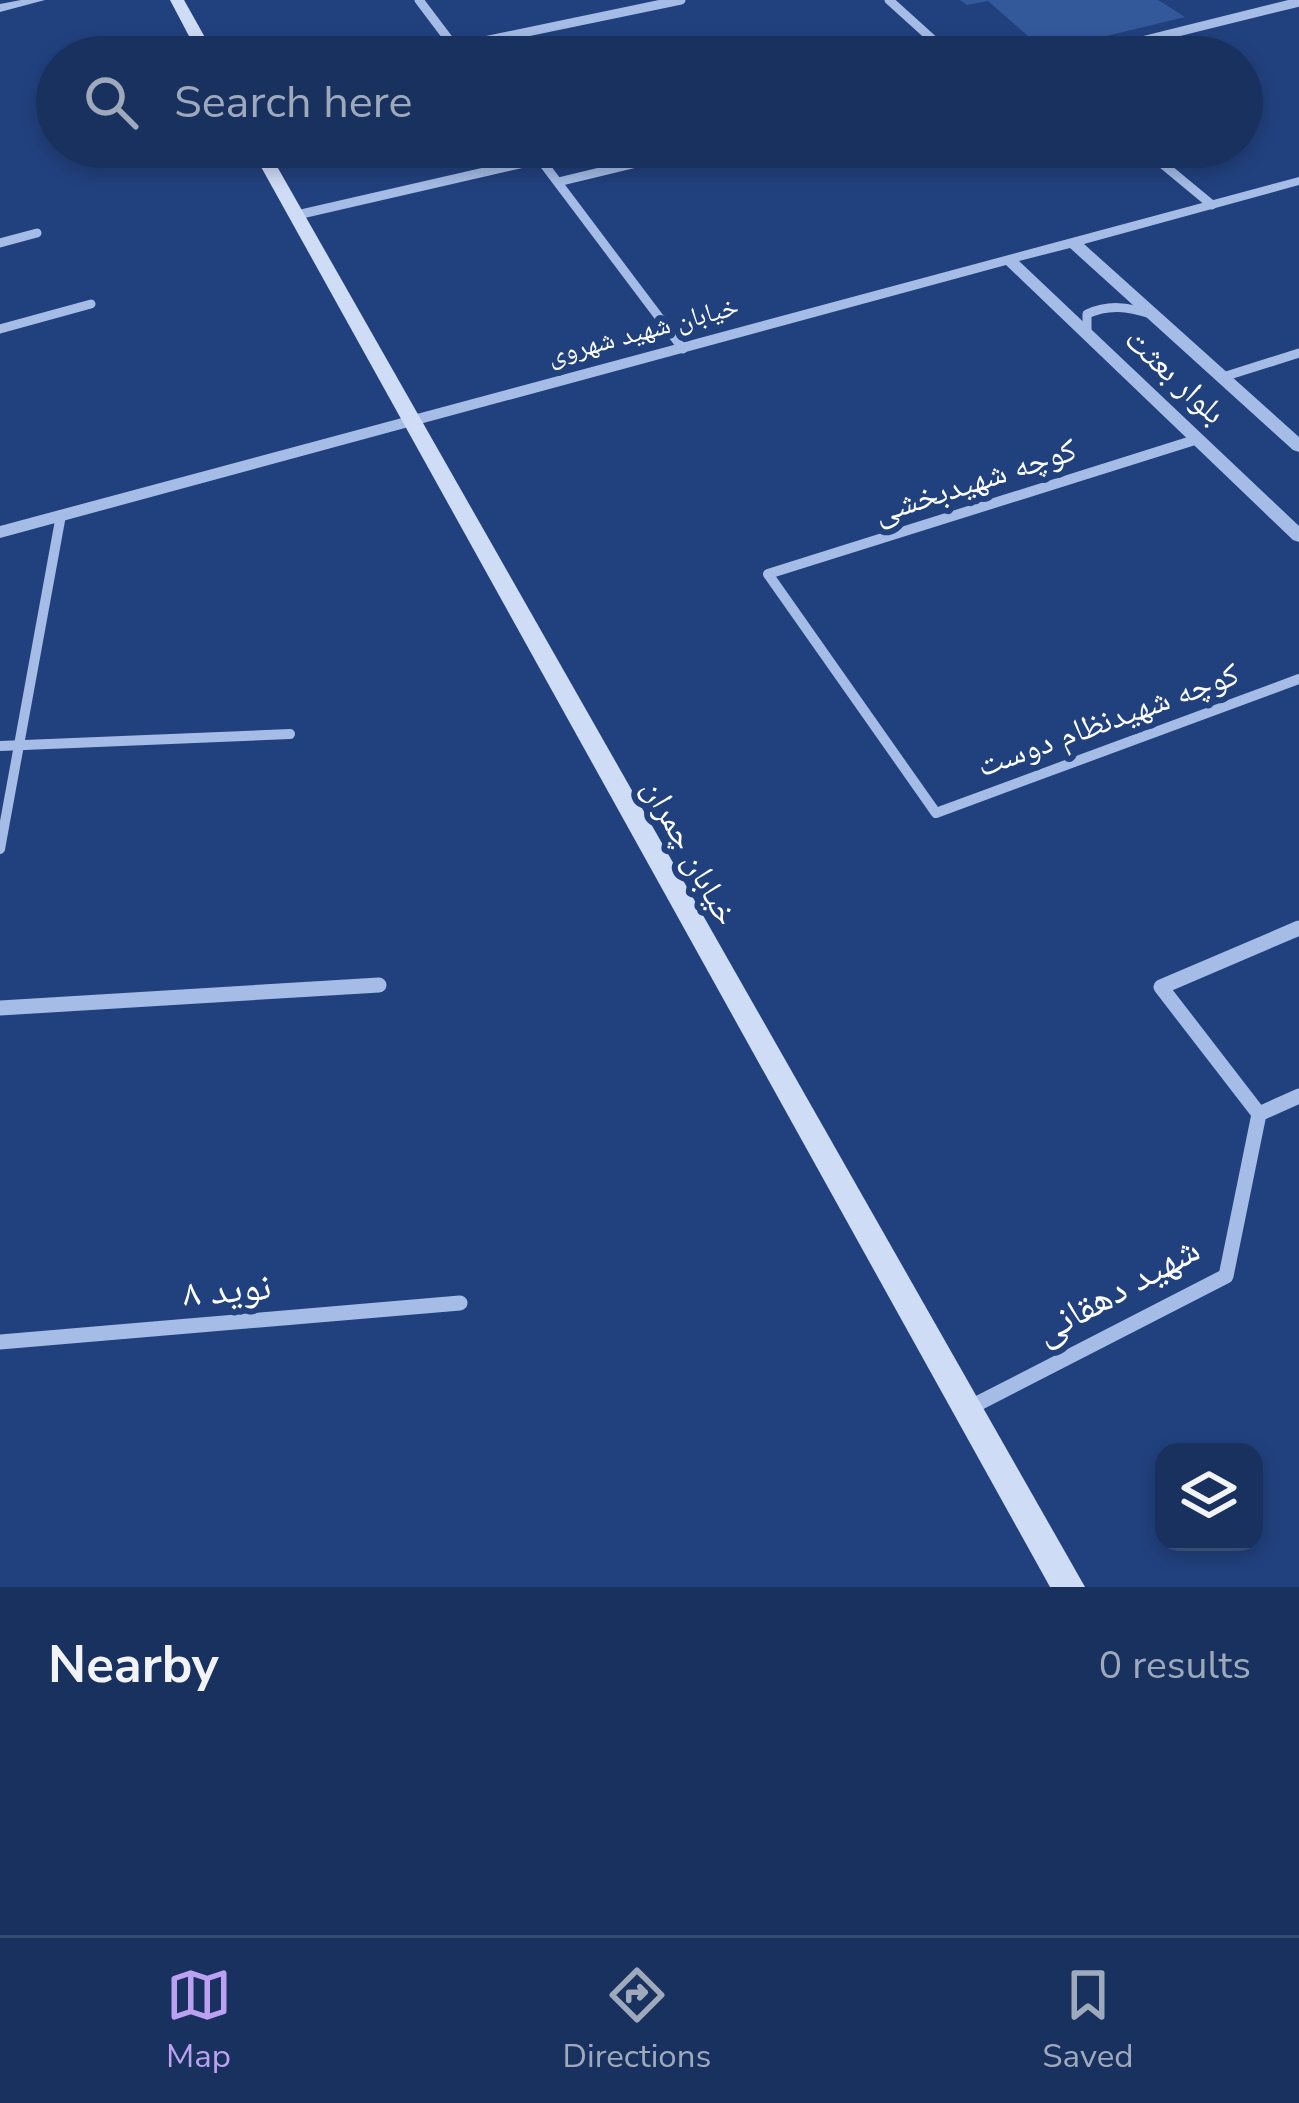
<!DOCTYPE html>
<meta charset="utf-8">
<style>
:root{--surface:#19315e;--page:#223964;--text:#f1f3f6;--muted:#9fa9bc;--line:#374c73;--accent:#bca0f2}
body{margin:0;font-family:"Nunito Sans","Noto Naskh Arabic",sans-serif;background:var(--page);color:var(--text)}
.controls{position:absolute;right:36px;bottom:36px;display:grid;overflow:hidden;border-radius:24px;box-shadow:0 6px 18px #0003}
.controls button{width:108px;height:108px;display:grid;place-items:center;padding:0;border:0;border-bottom:3px solid var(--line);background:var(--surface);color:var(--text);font:60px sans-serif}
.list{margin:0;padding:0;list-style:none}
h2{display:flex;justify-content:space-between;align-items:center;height:156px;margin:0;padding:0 48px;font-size:51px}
h2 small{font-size:39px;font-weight:400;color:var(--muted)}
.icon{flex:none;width:66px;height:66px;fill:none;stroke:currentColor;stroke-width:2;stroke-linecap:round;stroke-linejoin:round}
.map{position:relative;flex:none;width:1299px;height:1587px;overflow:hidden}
.search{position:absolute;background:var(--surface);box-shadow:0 6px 18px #0003;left:36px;right:36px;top:36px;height:132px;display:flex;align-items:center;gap:30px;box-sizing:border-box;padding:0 42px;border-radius:66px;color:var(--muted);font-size:45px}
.sheet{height:348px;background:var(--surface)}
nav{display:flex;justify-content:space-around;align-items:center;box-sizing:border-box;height:168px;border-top:3px solid var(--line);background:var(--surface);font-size:33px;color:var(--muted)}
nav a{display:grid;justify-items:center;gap:6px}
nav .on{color:var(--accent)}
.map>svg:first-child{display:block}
.green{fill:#34599b}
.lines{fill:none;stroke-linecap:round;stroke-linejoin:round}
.minor-far2{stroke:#a5bce6;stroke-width:9}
.minor-far1{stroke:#a5bce6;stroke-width:10}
.minor{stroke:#a5bce6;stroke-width:15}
.tertiary{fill:#a5bce6;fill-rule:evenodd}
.secondary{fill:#cfdcf5;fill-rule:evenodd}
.labels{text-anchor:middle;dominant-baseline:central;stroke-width:12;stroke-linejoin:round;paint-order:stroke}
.far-street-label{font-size:27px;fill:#fff;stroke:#21417e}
.street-label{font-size:33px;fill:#fff;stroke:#21417e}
.near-street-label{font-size:39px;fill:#fff;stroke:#21417e}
</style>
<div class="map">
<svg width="1299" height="1587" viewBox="0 0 1299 1587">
<rect width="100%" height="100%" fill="#21417e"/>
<path class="green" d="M960,0H1158L1185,17L1045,51L988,1L967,5Z"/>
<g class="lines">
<g class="minor-far2">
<path d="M419,0L462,57"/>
<path d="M889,0L952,57"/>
<path d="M455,47L681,0"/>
<path d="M1077,57L1299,2"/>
<path d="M531,147L683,349"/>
<path d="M1142,147L1212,205"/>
<path d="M558,182L703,147"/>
<path d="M297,215L541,159"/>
<path d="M0,243L37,233"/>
<path d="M0,329L91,304"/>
<path d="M1087,334V314C1109,304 1128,307 1151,314"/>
<path d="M1223,377L1299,353"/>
</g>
<g class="minor-far1">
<path d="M1198,439L768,574L936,813L1299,679"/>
<path d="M0,746L290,734"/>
<path d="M0,849L61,515"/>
</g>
<g class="minor">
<path d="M0,1008L379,985"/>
<path d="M1259,1114L1299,1096"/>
<path d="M0,1342L460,1303"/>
<path d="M967,1409L1226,1276L1259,1114L1161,987L1299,928"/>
</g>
<g class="tertiary">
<path d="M21,0H45L0,12V4Z"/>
<path d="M1299,177V185L1084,244L1299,437V452L1293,450L1070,248L1019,261L1299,526V542L1293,540L1006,265L0,538V526Z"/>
</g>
<g class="secondary">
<path d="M170,0H184L216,57H200Z"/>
<path d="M250,147H266L1085,1587H1050Z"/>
</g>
</g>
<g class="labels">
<g class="far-street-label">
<text transform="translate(643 331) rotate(-15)">خیابان شهید شهروی</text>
</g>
<g class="street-label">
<text transform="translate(1175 376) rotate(43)">بلوار بعثت</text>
<text transform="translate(975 481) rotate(-18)">کوچه شهیدبخشی</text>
<text transform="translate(1108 720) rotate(-20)">کوچه شهیدنظام دوست</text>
<text transform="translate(690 852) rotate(61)">خیابان چمران</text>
</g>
<g class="near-street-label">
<text transform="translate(227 1290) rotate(-5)">نوید ۸</text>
<text transform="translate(1117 1290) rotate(-29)">شهید دهقانی</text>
</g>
</g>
</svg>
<div class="controls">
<button><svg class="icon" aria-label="layers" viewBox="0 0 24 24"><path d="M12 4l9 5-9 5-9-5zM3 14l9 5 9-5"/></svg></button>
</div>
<div class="search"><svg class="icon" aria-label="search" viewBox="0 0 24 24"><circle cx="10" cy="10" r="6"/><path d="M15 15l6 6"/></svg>Search here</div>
</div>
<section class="sheet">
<h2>Nearby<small>0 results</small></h2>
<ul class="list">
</ul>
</section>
<nav>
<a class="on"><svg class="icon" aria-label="map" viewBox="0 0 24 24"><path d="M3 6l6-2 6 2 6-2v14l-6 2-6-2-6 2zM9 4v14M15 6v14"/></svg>Map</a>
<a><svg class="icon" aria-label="directions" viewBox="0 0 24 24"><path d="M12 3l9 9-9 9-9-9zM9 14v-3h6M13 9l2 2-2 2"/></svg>Directions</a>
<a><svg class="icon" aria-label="saved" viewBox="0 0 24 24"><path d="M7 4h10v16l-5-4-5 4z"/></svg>Saved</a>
</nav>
